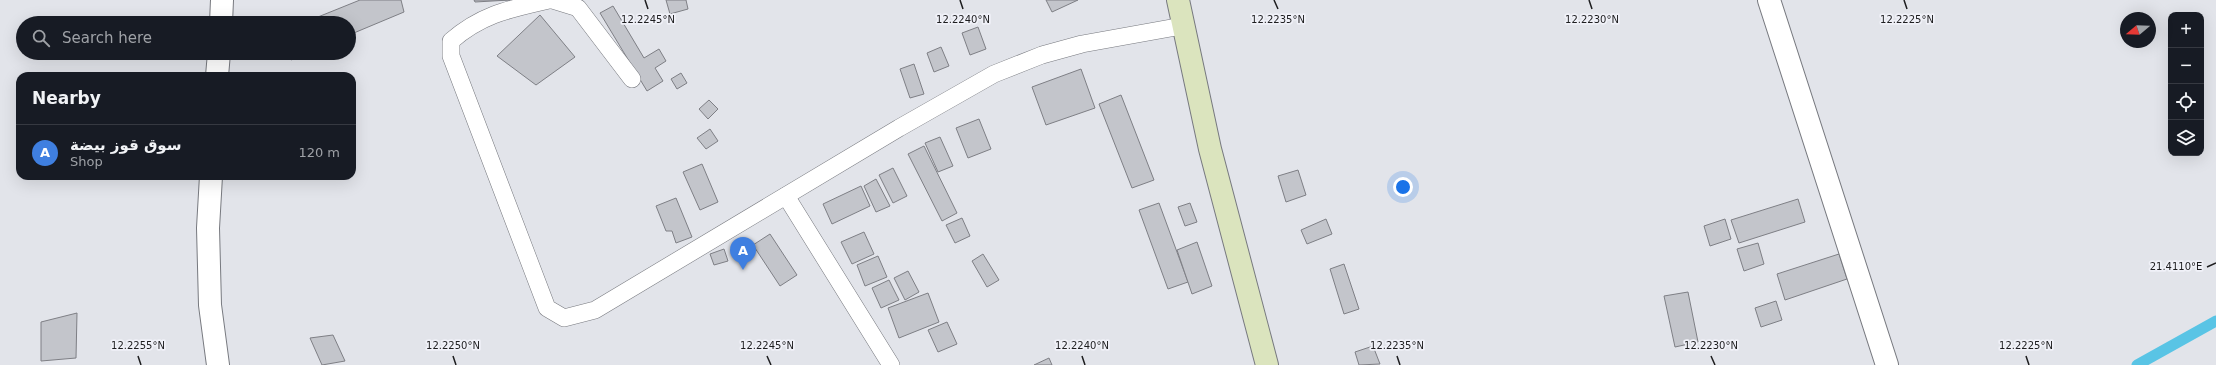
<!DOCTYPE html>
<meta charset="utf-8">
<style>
:root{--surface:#171b24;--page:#242831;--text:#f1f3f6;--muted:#9ea1a6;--line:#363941;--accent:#8c9099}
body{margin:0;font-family:"DejaVu Sans","Noto Naskh Arabic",sans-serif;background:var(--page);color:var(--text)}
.controls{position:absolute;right:12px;top:12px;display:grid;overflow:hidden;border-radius:8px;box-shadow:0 4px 16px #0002}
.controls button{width:36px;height:36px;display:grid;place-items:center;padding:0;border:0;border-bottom:1px solid var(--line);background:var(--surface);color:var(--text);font:20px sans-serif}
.compass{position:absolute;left:2120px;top:12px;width:36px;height:36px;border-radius:50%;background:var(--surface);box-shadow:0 4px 16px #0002;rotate:251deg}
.you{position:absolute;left:1403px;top:187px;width:14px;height:14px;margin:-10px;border:3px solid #fff;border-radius:50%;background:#1a73e8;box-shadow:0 0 0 6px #1a73e833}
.badge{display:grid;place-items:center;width:26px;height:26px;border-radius:50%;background:var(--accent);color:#fff;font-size:13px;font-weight:700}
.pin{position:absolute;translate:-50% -33px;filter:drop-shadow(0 1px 2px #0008)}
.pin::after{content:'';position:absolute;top:21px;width:14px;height:12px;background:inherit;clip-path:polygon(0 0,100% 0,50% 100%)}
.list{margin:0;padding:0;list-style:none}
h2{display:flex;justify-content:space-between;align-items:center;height:52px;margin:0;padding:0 16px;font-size:17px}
h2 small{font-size:13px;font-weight:400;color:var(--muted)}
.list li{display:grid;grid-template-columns:26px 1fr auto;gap:12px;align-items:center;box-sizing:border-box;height:56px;padding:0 16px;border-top:1px solid var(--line)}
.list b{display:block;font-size:15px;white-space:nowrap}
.list p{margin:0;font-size:13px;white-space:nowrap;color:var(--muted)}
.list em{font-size:13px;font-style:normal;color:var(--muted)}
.icon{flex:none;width:22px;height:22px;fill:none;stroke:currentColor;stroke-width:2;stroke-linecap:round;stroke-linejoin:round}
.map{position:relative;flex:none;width:2216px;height:365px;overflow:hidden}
.search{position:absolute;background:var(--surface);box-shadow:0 4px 16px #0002;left:16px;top:16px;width:340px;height:44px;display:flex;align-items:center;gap:10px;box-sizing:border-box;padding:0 14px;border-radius:22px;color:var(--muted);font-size:15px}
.panel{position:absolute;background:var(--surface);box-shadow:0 4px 16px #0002;left:16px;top:72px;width:340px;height:108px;border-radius:12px}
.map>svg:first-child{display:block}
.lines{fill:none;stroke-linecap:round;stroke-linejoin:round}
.stream{stroke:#59c4e5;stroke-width:11}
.building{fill:#c3c5cb;stroke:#7e7f85}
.service-casing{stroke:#77797f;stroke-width:18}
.minor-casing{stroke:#77797f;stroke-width:24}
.secondary-casing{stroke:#77797f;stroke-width:24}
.service{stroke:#fff;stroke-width:17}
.minor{stroke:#fff;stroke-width:22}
.secondary{stroke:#dbe4be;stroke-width:22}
.ticks{fill:none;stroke:#1d1d1f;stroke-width:1.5}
.ticks-label{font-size:10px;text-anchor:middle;fill:#1d1d1f;stroke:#f0f1f8;stroke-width:3.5;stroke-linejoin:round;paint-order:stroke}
</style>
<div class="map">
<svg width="2216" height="365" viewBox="0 0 2216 365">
<rect width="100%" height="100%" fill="#e2e4ea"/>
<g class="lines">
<path class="stream" d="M2137,365L2216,321"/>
</g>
<g class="building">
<path d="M360,0H401L404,12L349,35V23H303Z"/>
<path d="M474,0H510L475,2Z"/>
<path d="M666,0H686L688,9L670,14Z"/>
<path d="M1046,0H1078L1052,12Z"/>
<path d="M613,6L644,58L659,49L666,61L655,68L663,81L647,91L600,13Z"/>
<path d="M540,15L575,57L536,85L497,56Z"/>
<path d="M978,27L986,49L970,55L962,33Z"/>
<path d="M941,47L949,66L934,72L927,53Z"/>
<path d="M290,53H306L291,60Z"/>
<path d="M914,64L924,94L910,98L900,69Z"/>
<path d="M1081,69L1095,108L1046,125L1032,87Z"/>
<path d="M681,73L687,83L677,89L671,79Z"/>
<path d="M1121,95L1154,180L1132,188L1099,104Z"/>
<path d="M709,100L718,109L708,119L699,109Z"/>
<path d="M979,119L991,149L968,158L956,128Z"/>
<path d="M710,129L718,141L706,149L697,138Z"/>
<path d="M940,137L953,166L938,172L925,143Z"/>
<path d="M924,146L957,213L942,221L908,154Z"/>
<path d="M702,164L718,202L700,210L683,172Z"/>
<path d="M893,168L907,196L893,203L879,175Z"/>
<path d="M1298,170L1306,195L1286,202L1278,176Z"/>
<path d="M876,179L890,206L876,212L864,186Z"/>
<path d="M861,186L870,206L832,224L823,204Z"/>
<path d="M676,198L692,237L676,243L672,231H666L656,206Z"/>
<path d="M1798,199L1805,222L1739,243L1731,220Z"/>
<path d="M1159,203L1188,282L1168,289L1139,210Z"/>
<path d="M1190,203L1197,222L1185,226L1178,207Z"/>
<path d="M962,218L970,236L955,243L946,225Z"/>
<path d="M1326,219L1332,234L1307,244L1301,230Z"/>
<path d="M1725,219L1731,239L1710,246L1704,226Z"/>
<path d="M864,232L874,254L852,264L841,242Z"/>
<path d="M770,234L797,275L780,286L753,245Z"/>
<path d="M1197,242L1212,286L1192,294L1177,250Z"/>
<path d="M1758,243L1764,264L1744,271L1737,249Z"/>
<path d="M724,249L728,261L714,265L710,254Z"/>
<path d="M983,254L999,280L987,287L972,261Z"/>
<path d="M1839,254L1847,279L1785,300L1777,274Z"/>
<path d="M878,256L887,277L865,286L857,265Z"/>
<path d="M1344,264L1359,309L1344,314L1330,269Z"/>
<path d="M908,271L919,292L905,300L894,278Z"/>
<path d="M889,280L899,300L881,308L872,288Z"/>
<path d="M1688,292L1698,342L1675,347L1664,296Z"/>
<path d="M928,293L939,322L899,338L888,308Z"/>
<path d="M1776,301L1782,320L1761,327L1755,308Z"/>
<path d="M77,313L76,358L41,361V322Z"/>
<path d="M947,322L957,344L938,352L928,330Z"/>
<path d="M333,335L345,361L322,365L310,338Z"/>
<path d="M1373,346L1380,364L1359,365L1355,352Z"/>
<path d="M1049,358L1052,365H1034Z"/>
</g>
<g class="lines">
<defs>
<g id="service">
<path d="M549,0C510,9 482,14 451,41V56L547,308L564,318L595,310L899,128L994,74L1042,55L1082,44L1182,26"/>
<path d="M552,0L578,8L632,79"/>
<path d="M786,196L891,365"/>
</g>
<g id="minor">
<path d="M1769,0L1887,365"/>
<path d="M221,23L222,0"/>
<path d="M217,76L219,53"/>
<path d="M211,176L208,228L210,305L218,365"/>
</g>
<path id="secondary" d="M1178,0L1210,149L1267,365"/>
</defs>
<use href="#service" class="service-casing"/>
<use href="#minor" class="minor-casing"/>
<use href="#secondary" class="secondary-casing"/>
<use href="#service" class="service"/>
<use href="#minor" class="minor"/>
<use href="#secondary" class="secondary"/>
</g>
<path class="ticks" d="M645,0L648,9M960,0L963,9M1274,0L1278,9M1589,0L1592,9M1904,0L1907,9M2207,267L2216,263M138,356L141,365M453,356L456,365M767,356L771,365M1082,356L1085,365M1397,356L1400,365M1711,356L1715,365M2026,356L2029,365"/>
<g class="ticks-label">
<text x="648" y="23">12.2245°N</text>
<text x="963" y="23">12.2240°N</text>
<text x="1278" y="23">12.2235°N</text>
<text x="1592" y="23">12.2230°N</text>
<text x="1907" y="23">12.2225°N</text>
<text x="2176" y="270">21.4110°E</text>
<text x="138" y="349">12.2255°N</text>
<text x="453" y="349">12.2250°N</text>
<text x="767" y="349">12.2245°N</text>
<text x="1082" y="349">12.2240°N</text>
<text x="1397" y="349">12.2235°N</text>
<text x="1711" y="349">12.2230°N</text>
<text x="2026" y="349">12.2225°N</text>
</g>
</svg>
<div class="controls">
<button>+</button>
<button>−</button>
<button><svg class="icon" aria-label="locate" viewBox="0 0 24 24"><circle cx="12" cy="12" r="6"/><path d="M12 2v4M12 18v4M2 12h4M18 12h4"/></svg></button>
<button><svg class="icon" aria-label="layers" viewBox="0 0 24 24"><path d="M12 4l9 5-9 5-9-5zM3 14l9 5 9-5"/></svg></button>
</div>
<svg class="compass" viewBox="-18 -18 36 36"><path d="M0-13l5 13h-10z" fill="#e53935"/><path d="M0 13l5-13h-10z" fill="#9ea1a6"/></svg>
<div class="you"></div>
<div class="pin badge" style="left:743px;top:270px;background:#3f7fe0">A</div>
<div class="search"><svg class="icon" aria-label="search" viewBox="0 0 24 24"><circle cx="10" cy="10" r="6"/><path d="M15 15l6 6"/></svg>Search here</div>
<section class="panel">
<h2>Nearby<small></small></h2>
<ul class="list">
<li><span class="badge" style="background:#3f7fe0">A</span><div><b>سوق قوز بيضة</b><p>Shop</p></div><em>120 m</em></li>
</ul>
</section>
</div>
